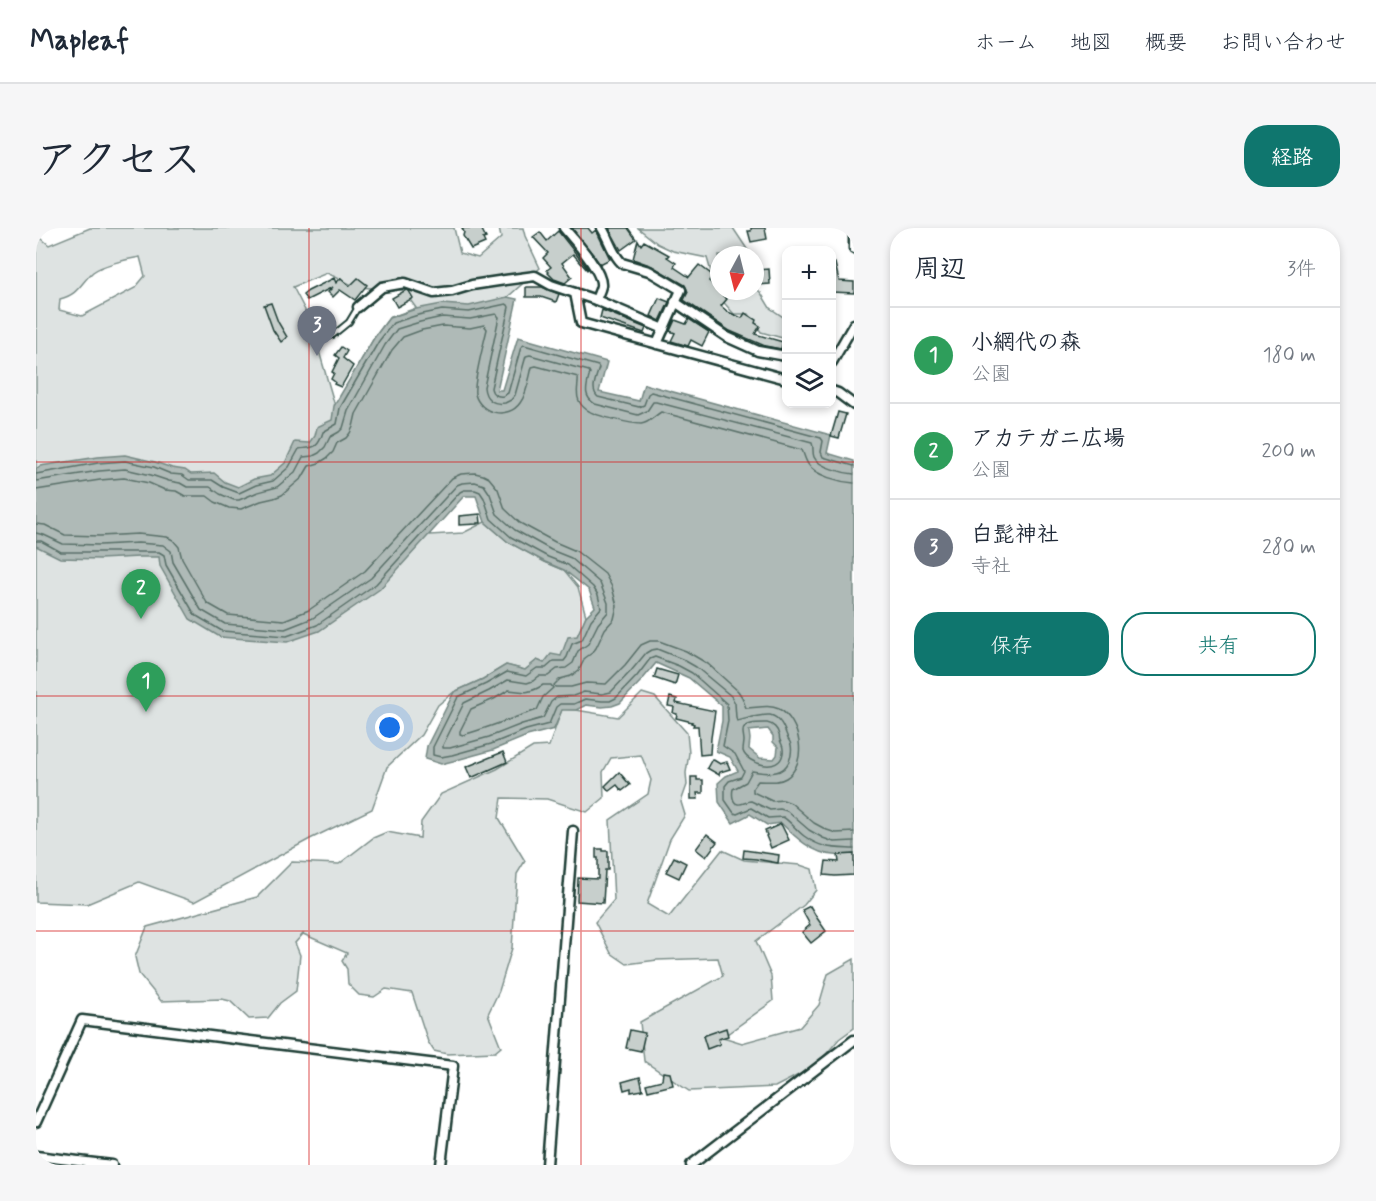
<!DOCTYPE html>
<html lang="ja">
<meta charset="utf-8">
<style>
:root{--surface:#fff;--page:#f6f6f7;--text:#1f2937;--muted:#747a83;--line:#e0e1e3;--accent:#0f766e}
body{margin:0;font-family:Mynerve,"Klee One",sans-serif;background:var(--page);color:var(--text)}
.controls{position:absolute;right:18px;top:18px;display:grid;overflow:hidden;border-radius:12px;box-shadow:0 3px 9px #0003}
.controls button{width:54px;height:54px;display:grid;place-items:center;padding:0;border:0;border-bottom:2px solid var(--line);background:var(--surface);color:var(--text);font:30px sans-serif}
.compass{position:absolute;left:674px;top:18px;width:54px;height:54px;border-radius:50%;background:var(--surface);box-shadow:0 3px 9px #0003;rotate:187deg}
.you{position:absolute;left:354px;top:500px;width:21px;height:21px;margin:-15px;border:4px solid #fff;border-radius:50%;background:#1a73e8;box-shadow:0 0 0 9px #1a73e833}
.badge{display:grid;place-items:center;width:39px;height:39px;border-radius:50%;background:var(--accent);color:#fff;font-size:20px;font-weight:700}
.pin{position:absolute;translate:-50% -50px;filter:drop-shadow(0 2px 3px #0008)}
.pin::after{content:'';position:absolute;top:32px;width:21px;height:18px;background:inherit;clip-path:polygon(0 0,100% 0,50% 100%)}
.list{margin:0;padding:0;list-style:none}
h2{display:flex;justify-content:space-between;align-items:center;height:78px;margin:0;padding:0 24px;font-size:26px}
h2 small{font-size:20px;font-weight:400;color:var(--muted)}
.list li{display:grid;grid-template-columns:39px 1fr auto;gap:18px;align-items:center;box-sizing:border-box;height:96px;padding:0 24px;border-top:2px solid var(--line)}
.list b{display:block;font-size:22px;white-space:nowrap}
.list p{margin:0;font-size:20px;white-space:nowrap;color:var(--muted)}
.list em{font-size:20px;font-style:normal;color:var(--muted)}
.actions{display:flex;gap:12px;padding:18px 24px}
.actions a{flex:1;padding:14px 0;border:2px solid var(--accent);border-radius:24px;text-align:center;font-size:21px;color:var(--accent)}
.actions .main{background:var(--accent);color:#fff}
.icon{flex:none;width:33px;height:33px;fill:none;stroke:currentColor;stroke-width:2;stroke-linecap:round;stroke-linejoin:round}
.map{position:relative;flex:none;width:818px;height:937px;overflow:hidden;border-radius:24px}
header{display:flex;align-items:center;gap:36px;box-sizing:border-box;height:84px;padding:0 30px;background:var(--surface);border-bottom:2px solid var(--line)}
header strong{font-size:28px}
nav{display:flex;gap:33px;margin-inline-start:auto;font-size:21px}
.intro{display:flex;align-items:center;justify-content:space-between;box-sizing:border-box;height:144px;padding:0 36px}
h1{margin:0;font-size:42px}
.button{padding:15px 27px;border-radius:24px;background:var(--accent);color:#fff;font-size:21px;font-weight:700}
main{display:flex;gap:36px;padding:0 36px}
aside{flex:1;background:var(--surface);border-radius:24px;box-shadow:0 3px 9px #0003}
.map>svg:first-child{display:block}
.green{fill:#dee3e2;stroke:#7e908b;stroke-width:1.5;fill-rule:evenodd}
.water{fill:#afbab7;stroke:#758883;stroke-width:1.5;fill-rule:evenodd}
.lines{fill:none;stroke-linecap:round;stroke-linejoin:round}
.shore{stroke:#596f68;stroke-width:1.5}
.building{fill:#c7cfcc;stroke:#1f3d34;stroke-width:1.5}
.service-casing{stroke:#1f3d34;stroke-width:8}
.minor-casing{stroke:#1f3d34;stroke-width:13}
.service{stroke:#fff;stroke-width:4}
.minor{stroke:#fff;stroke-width:8}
.grid{fill:none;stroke:#d62828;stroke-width:1.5;stroke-opacity:0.55}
</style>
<header>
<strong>Mapleaf</strong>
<nav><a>ホーム</a><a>地図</a><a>概要</a><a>お問い合わせ</a></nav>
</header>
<div class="intro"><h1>アクセス</h1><a class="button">経路</a></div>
<main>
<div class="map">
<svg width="818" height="937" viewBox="0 0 818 937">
<rect width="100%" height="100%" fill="#fff"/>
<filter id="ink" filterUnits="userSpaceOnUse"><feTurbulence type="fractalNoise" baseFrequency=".0167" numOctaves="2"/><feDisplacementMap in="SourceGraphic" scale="12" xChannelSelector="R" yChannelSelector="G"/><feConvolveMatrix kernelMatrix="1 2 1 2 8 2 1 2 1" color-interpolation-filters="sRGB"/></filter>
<g filter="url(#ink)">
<g class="green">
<path d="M54,0H418L424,25L442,30L465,10L463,0H487L489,8L504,40L437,100L394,307L427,305L449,294L472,314L509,334L528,342L542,359L550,388L541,409L525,428L508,435L501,432L489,442L470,437L447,451L418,464L402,477L385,507L351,539L336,581L274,611L158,674L103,654L51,676L0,674V6L13,17ZM104,29L109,48L99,60L46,88L23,82L24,71C43,66 44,56 57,44C66,37 92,31 104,29ZM291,45L320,59L367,62L380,80L353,90L338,110L299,178L274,92L257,59Z"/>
<path d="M602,0H697L713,24V27H683V63H719V59L725,65L734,80L750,91V111L725,104L713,86H698L682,68L671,30L637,23L622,16Z"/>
<path d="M606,465L619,469L651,505L653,525L650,545L651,557L645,574L649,587L634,611L611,676L633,689L686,622L708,632L764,637L776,641L780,662L768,677L720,713L735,748L737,773L687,809L706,815L764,799L783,777L792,746L818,731V800L803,811L780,838L739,859L653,863L608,833L604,794L687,748L682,730L621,732L591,736L575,725L559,694L578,672L574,592L612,566L615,552L605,527L575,530L567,544L568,570L551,584L511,571L466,570L463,590L489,633L481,646L476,720L463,763L452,786L465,819L459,824L411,826L398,823L392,814L376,765L350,761L338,769L323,767L312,756L311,741L306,733L311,725L267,706L259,715L264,727L260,763L244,775L232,790L213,791L194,773L186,771L125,773L103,746L99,729L111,699L221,669L256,634L303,636L337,610L351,604L384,610L385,594L405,566L461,541L497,519L513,518L526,481L540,482L582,489Z"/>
</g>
<path class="water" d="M471,69L481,71L461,162H466L482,109L571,134L563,164L603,173L608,156L795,207L791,225L818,233V626C812,627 805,628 798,627C777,626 759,609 745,595L731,597L714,586L697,595L683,574L682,555L690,548L702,543L694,529L680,523L686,493V478L653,450L620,435L606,452L584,475L576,478L566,479L550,477L540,482H526L518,501L491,508L457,522L417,533L405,536L389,531L391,518L418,464L447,451L470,437L489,442L501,432L508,435L515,426L525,428L532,409L541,408L550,388L559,379L553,362L528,342L509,334L472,314L449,294L440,268H428L344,361L283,403L251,414L184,409L154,391L124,338L123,329H103L64,331L24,330L0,318V241L4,238L62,229L89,227L119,234L136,240L149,242L155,246L178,245L189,254L202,259L218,251L234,248L249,235L259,214L274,215L279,208L281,199L296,192L298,178L338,110L353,90L380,81L406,76L433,78ZM732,501L737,508V514L742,519L741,527L738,531L724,530L713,521L714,511L713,503Z"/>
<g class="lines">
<g class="shore">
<path d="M0,246L62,235L89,233L118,239L135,246L146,247L153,252H176L187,259L203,265L220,257L237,253L253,239L263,221C278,219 282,221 287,204L301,196L304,180L343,113L357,95L382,87L406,82L433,84L470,76L472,77L473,79L455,160C456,166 461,169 467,168L472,165L485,119L488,117L562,138L563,140C560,150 554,162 562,169L603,179L608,177L612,166L615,164L785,210L787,213L785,224L787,229L818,238"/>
<path d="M0,253L63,243L89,241L115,247L133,253L144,255L151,259H174L184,266L198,272H203L222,264L241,259L259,244L267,229L277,228L283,225L289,219L294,209L303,204L307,200L312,183L349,117L361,101L384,94L406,89L434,91L460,86L463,89L448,159C449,171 457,177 469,175L475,172L479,167L490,128L494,127L553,143L554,145C551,158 546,168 559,176L602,187L611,183L617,174H620L776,215C778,220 776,224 778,229C782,239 808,245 818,246"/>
<path d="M0,262L64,252L88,250L113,255L129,262L140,263L149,268H171L179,274L193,280L205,281L225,273L238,270L246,267L266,250L273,238L283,235L291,230L297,224L301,215L310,210L314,205L317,199L320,186L356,122L367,109L386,102L407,98L434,100L448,97L451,101C448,115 437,154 439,166C444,186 472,192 484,175C491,166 493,151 496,139L500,138L542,149C543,157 539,165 543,173C545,177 549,181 553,183C560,188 596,196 605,196C614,195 618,188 625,184L766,222C768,226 769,232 772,236C779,248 805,254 818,255"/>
<path d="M0,296L9,297L29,307L64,308L102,306L131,309L137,312L143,319L146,331L171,375L192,387L248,392L273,382L329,343L416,250L425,246L439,245L447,247L453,250L462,261L469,281L484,295L519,314L540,323L569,346L576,359L581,378L578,391L569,401L560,420L556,425L549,430L543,442L535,448L524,451L518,457L519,459H535L550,455L570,456L589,437L605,417L614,413H623L650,423L672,436L702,463L706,469L710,480C721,480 732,476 743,481C764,492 773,535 750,550C742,555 732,553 722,553L717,560V564L736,573L747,572L755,575L778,595L791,602L800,605L818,604"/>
<path d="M0,305L8,307L27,316L64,317L102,315L127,317L135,323L137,334L165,382L189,396L249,401L277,390L335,350L421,257L426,255L439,254L448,257L454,266L461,286L479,302L515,322L535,330L564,355L572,375V384L562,396L552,416L542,423L537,435L530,440L521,441L512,448H503L497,453L491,455L472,452L453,463L428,475L407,517V520H414L453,509L486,496L507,490L515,474L521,469L537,468L548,464L566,466L575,464L595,443L610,425L615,422L621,421L646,431L660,439L695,468L699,475L700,490L701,493C711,491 723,486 734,487C744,489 748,500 751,508C753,515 753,510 755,517C757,528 752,542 740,544C733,546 724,544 716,543L710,554L697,561C696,565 696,575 702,576C705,577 712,573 715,573L734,582L744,581L751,583L773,602L787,610L798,614L818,613"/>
<path d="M0,313H5L25,324H123L128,327L130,337L159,387L186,403L251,408L281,397L340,356L424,264L428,262H439L444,264L448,270L455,291L475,309L512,329L532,337L557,359L562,367L565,380L555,392L546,412L536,416L531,429L528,433H518L510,440H501L490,448L471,444L450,456L422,469L397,519V527L405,529L416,527L455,516L490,502L513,496L520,479L524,476H538L549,471L566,473H574L580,470L601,448L614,431L619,429L643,438L656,445L691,476L692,493L687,518L699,526L708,543L705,549L693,553L689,558V572L698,585L701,586L715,580L732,590L747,589C755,594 760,602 768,608C786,621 797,620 818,621"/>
<path d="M507,457H515L517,460L507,469L501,482C476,490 452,500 427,507L424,506V503L435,481L458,471L473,462C488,464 493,466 507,457Z"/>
<path d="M731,495C737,496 742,501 743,507C744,509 743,511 744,512C746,518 748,518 747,525C744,546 711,536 707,523C707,520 708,515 708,513C708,510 707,507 707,504C707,494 724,495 731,495Z"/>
</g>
</g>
<g class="building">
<path d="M426,0H445L450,10L447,11L449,15L435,21L427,8L428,4Z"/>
<path d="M536,0H552L556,5L560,2L574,31L564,36Z"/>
<path d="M573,0H592L600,11L585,22Z"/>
<path d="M715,0H729L731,11L715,14L712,3H715Z"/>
<path d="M522,3L552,41L551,42L537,26L526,35L536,49L529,55L518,51L512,45L513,44L511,42L515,39L507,30L512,25L497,9L504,4L511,13Z"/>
<path d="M602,12L605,17L608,13L633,27L631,29L640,35L638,39L653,49L663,37L675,46L676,48L673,53L683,61V63L689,66L687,68L691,71L685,78L692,84L706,90L709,85L720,92L719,95L724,98L719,106L747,114L745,121L729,118L694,103L648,72L652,64L649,57L616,38L597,31Z"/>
<path d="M795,35H799L803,53L818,54V65L795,64Z"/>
<path d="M733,41L734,56L721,57L720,42Z"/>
<path d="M298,50L300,55L305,50L314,58L322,50L331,57L319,72L304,62L297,69L292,64L297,59L271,72L267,67L272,63Z"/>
<path d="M490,59H506L523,66L520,74L505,69H490Z"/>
<path d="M370,62L373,63L377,70L361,79L356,70Z"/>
<path d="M623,70L633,74L624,93L615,88Z"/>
<path d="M235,75L242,94L251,109L245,114L237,102L228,77Z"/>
<path d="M566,82L610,100L608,105L564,90Z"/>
<path d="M653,91L673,104L666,118L655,112L652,118L635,113L639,105L634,103L639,92L650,96Z"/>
<path d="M305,119L311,123L307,130L317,138L305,159L298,156L299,154L295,151L298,145L296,144L303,130L299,127Z"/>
<path d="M802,184L810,186L803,210L795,208Z"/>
<path d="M444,286L445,295H441V296L423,297V288Z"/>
<path d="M621,441L642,447L639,457L618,450Z"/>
<path d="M634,469L641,471L640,475L679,483L675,510L674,526L664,527L662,498H657L658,496L655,495L656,494L640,490L641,486L637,485L638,479L632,478Z"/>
<path d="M467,524L471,534L435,550L430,539Z"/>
<path d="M676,531L684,536L691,534L694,541L684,544L683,547L671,540Z"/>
<path d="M583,544L594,557L586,563L581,557L573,563L569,558Z"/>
<path d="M655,549H661V552H667V565H661L662,571H655Z"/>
<path d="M745,596L753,612L735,620L730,608L731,607L729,603Z"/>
<path d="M671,606L681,614L670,629L660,621Z"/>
<path d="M560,621H567V623H572V642H569L567,675L541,673L542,650L562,651V630H560Z"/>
<path d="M708,622L743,627L742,635L720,631L707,630Z"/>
<path d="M818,626V647L799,648L788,647L790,633L803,634L802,627Z"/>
<path d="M638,629L650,635L643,650L630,644Z"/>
<path d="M774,678L781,690L790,703L775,715L766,704L774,697L766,682Z"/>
<path d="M690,800L692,808L682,811L684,816L671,821L667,808Z"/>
<path d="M594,802L609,805L605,823L590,820Z"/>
<path d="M627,844L634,845L637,857L612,863L610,856L626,852Z"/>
<path d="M604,849L607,862L595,864V860L588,862L586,854Z"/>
</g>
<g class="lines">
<defs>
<path id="service" d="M297,107L313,94L322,79"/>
<g id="minor">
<path d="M566,0C573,11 576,26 586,35L613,43L645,62L621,116"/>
<path d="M818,7V21"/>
<path d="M539,65L545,95L750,151"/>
<path d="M560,72L628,101"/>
<path d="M639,74L691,109L722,123L750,128"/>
<path d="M322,79L346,59L369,55L398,65L416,63L436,57L469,52L499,48L515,57L560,72C561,68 564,63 565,58C567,43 538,12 528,0"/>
<path d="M796,134L818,96"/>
<path d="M796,163L802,165L818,177"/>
<path d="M0,894L46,792L417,838L405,937"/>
<path d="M0,928L76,937"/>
<path d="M511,937L537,603"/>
<path d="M655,937L818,812"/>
</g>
</defs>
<use href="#service" class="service-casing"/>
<use href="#minor" class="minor-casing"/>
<use href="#service" class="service"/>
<use href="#minor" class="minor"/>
</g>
</g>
<path class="grid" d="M273,0V937M545,0V937M0,234H818M0,468H818M0,703H818"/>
</svg>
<div class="controls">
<button>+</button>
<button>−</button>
<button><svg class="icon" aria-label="layers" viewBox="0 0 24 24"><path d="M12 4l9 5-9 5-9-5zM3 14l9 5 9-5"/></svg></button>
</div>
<svg class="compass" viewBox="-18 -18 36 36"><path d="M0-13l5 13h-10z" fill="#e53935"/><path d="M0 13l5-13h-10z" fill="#747a83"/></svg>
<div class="you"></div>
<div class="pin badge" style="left:110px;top:484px;background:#2e9e5b">1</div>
<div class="pin badge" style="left:105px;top:391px;background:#2e9e5b">2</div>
<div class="pin badge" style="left:281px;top:128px;background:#6b7280">3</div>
</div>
<aside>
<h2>周辺<small>3件</small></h2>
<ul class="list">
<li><span class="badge" style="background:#2e9e5b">1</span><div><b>小網代の森</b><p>公園</p></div><em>180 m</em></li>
<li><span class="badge" style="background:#2e9e5b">2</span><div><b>アカテガニ広場</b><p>公園</p></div><em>200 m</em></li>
<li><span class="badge" style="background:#6b7280">3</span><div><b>白髭神社</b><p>寺社</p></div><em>280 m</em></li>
</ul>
<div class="actions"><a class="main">保存</a><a>共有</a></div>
</aside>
</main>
